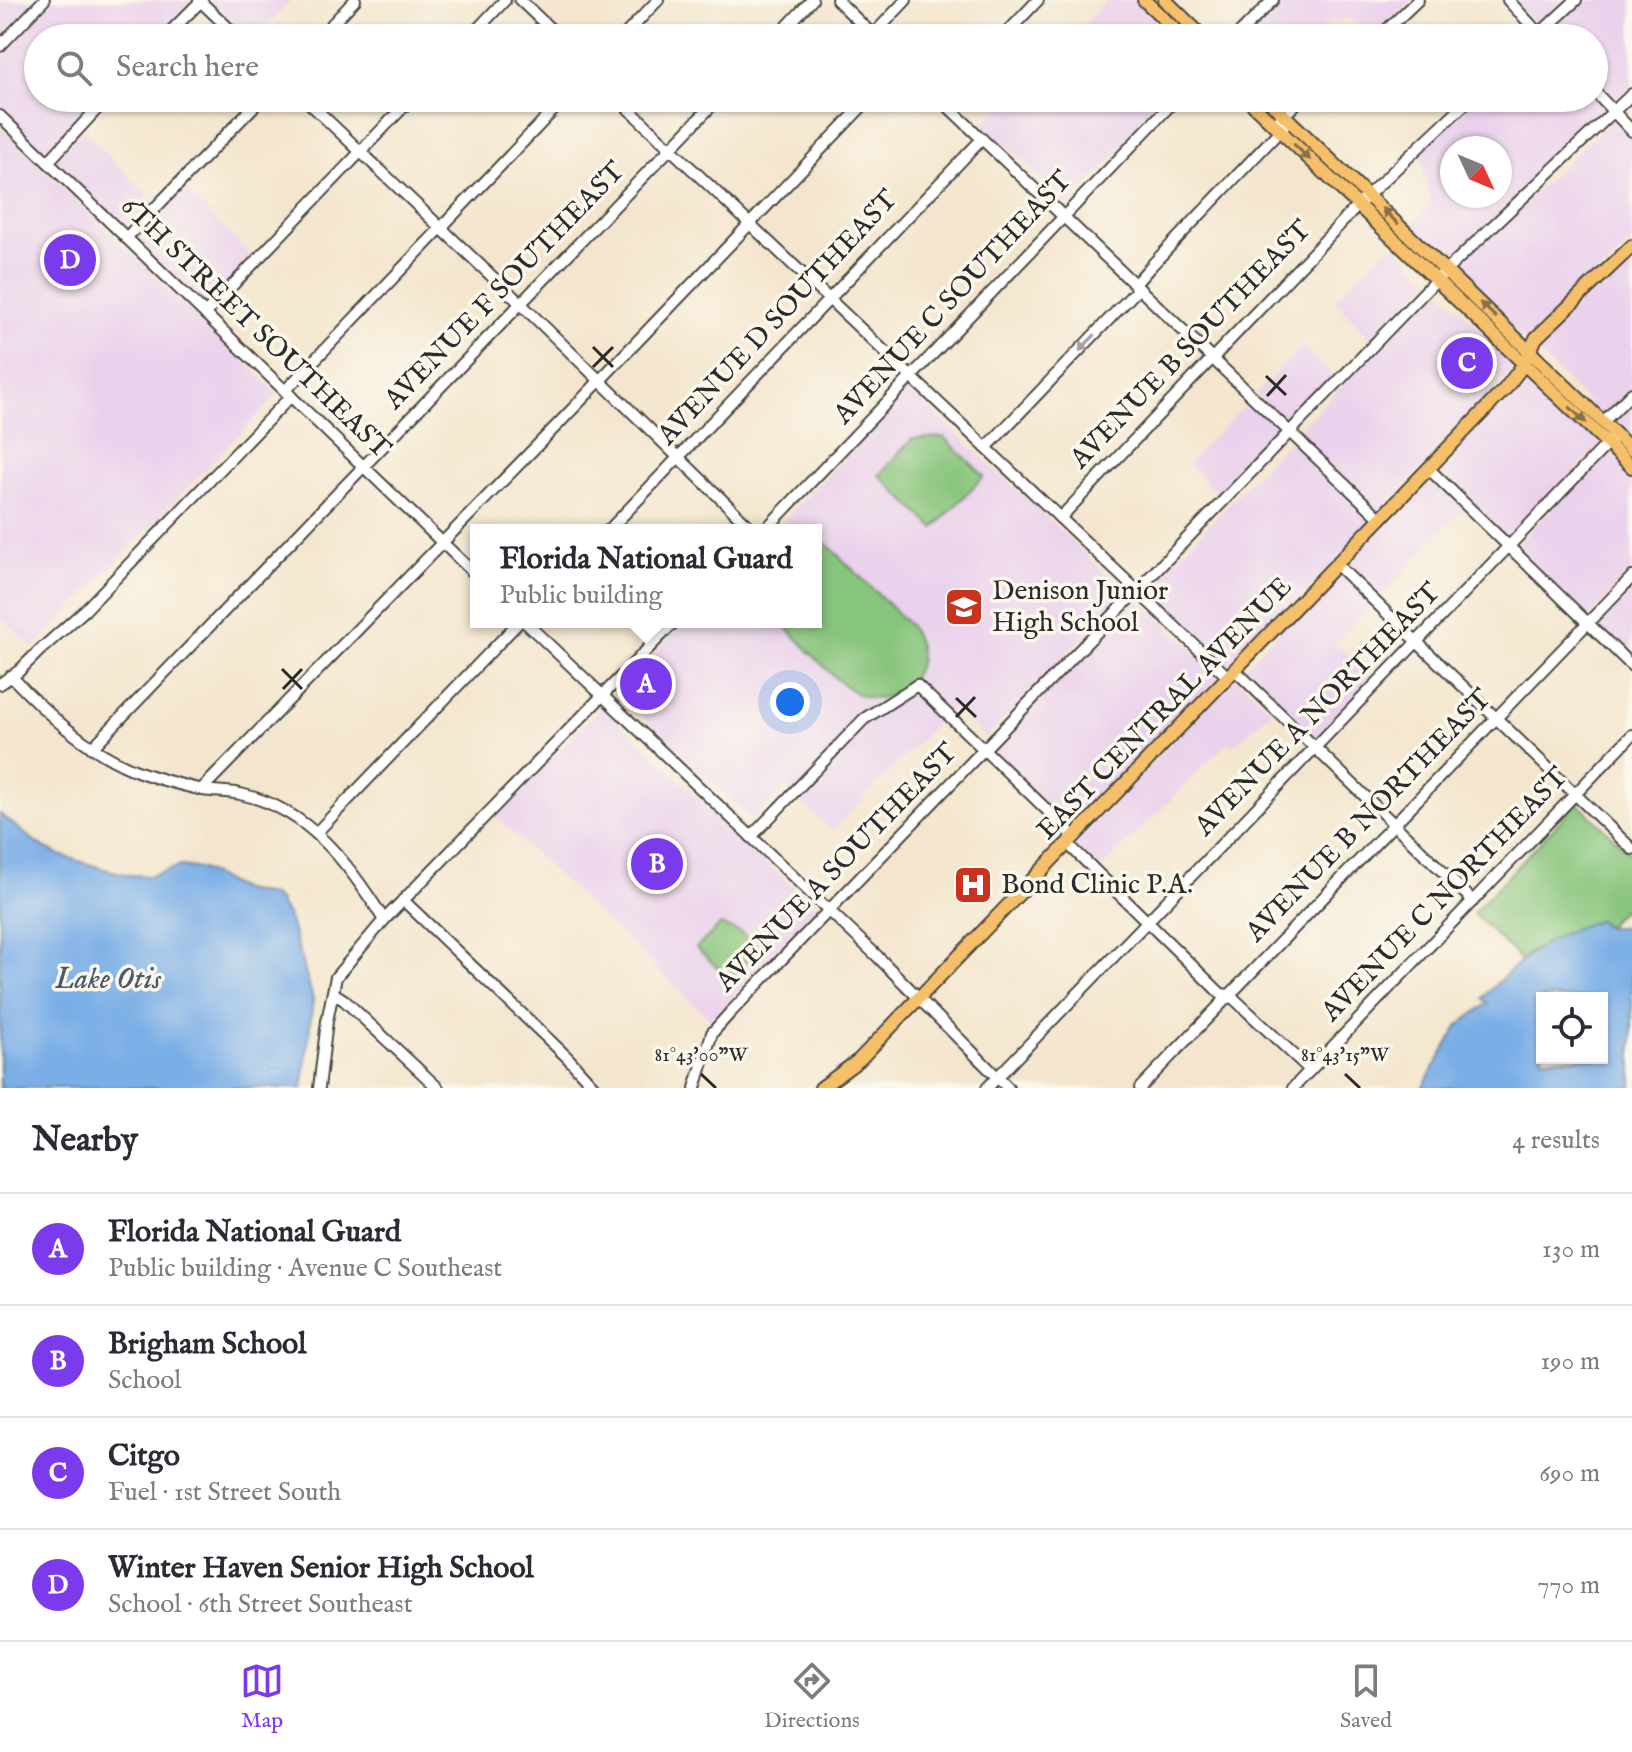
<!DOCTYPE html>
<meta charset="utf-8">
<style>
:root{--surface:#fff;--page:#f7f7f7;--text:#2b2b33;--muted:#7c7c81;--line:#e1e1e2;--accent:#7c3aed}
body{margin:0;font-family:"IM FELL English",serif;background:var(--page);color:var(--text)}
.controls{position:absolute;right:24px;bottom:24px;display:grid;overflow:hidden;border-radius:0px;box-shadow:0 2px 6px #0004}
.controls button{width:72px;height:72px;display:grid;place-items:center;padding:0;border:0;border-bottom:2px solid var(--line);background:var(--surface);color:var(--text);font:40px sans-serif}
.compass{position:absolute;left:1440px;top:136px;width:72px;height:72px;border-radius:50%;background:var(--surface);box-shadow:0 2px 6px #0004;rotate:134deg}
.you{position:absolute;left:790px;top:702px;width:28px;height:28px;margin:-20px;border:6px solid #fff;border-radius:50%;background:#1a73e8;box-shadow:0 0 0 12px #1a73e833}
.badge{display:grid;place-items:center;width:52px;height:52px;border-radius:50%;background:var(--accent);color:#fff;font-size:26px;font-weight:700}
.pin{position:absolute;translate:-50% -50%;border:4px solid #fff;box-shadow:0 2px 8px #0006}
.popup{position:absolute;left:470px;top:524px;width:352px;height:104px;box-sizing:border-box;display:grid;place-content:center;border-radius:0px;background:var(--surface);filter:drop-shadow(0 2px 6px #0005);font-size:26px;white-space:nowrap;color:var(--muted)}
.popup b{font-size:30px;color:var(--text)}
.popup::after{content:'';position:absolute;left:50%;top:100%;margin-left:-16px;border:16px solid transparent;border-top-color:var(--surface)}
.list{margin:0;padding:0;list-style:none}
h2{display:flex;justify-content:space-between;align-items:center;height:104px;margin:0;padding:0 32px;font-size:34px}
h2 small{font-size:26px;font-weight:400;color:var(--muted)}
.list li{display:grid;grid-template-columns:52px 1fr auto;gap:24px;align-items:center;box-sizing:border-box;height:112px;padding:0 32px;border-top:2px solid var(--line)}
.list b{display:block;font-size:30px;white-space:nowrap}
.list p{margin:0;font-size:26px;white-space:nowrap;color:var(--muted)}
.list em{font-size:26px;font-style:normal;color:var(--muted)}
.icon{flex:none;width:44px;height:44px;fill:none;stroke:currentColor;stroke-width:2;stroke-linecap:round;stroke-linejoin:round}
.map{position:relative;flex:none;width:1632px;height:1088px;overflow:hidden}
.search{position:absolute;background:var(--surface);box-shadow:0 2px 6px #0004;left:24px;right:24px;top:24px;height:88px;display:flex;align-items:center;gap:20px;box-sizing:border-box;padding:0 28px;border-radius:44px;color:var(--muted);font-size:30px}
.sheet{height:552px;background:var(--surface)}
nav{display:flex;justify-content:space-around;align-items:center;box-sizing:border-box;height:112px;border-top:2px solid var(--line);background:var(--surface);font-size:22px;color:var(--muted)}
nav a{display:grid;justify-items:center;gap:4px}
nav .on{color:var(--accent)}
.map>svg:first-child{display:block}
.built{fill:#ead1ec;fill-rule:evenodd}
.green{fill:#88c57b;stroke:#5a7853;stroke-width:2}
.water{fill:#7aaee7;stroke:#526c89;stroke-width:2;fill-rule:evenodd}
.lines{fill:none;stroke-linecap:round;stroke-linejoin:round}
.minor-casing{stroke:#494743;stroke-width:14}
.major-casing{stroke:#494743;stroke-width:16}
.minor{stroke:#fff;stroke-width:10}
.major{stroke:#f6c06b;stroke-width:12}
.oneway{fill:#866e48}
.oneway2{fill:#a0a0a0}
.ticks{fill:none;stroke:#2b2b2b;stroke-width:3}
.labels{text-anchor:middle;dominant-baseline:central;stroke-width:7;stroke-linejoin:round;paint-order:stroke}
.street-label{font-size:28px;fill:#2b2b2b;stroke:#fbf7ec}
.poi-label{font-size:28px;fill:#2b2b2b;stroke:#fbf7ec;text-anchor:start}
.water-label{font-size:30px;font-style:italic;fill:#47596d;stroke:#fbf7ec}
.ticks-label{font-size:20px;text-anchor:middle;fill:#2b2b2b;stroke:#fbf7ec;stroke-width:7;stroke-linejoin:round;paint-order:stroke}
</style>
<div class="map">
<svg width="1632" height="1088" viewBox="0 0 1632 1088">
<rect width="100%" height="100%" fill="#fbf7ec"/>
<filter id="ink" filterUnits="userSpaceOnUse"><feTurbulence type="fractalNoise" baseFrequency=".0125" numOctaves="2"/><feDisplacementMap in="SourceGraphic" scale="16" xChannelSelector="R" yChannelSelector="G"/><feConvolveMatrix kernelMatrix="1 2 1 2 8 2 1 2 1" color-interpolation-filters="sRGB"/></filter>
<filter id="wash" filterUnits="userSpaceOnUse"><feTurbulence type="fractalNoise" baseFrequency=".006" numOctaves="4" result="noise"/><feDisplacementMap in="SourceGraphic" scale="32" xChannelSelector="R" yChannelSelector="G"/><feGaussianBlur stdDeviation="1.8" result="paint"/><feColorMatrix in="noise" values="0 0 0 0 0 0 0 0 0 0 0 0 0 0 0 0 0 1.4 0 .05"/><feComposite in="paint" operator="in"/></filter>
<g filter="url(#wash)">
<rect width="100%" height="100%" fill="#f4e6ce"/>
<g class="built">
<path d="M0,0H38L0,40Z"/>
<path d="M50,0L195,1L158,38H38V98H101L47,156L0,111V52Z"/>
<path d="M208,0H292L256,38H245L206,1Z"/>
<path d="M1107,0H1139L1178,38H1070Z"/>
<path d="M1279,0H1412L1379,31L1345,18L1329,22L1313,38H1241Z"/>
<path d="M1513,0H1570L1539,28Z"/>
<path d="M1582,0H1632V89L1613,106L1594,86V38H1549L1545,34Z"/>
<path d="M1010,98H1171L1068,205L984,124Z"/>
<path d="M1478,98H1594L1608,111L1446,265L1408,228L1432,204L1419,153ZM1452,148H1500V196H1452Z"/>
<path d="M1614,117L1632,136V241L1528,343L1452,271Z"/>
<path d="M0,127L278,394L33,648L0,617Z"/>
<path d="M83,129L154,202L126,232L53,162Z"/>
<path d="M182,186L253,257L205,308L132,238Z"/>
<path d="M1392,243L1430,280L1372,341L1335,299Z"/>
<path d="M1632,252V387L1602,416L1534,349Z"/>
<path d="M1436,286L1518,364L1380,513L1296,433Z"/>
<path d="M1302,346L1336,377L1290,427L1255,394Z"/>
<path d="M1525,370L1602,443L1508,541L1434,469Z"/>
<path d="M910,390L1126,592L986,738L953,707L832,831L786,786L752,821L617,692L685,622H816V530H774Z"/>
<path d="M1632,398V445L1608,422Z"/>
<path d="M1250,400L1284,432L1221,499L1188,463Z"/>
<path d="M1291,438L1375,519L1228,672L1144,593Z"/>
<path d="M1608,449L1632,472V571L1588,618L1515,547Z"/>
<path d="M1429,475L1464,508L1378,599L1342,565Z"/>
<path d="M1337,571L1372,604L1336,643L1375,680L1315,742L1241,671Z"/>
<path d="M1632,583V661L1594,624Z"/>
<path d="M1138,598L1223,677L1075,831L990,751Z"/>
<path d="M1236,676L1272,711L1235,745L1227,743L1100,870L1074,844Z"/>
<path d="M602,706L817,910L711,1020L496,817Z"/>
</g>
<g class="green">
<path d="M944,437L984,476L934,528L879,475L912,439Z"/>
<path d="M816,537L830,547L909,625C915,634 920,643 920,654C920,684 887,707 858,694C835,683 801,641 781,622H816Z"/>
<path d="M1577,803L1632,855V900L1606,927L1598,920L1529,952L1521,960L1473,913Z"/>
<path d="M720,925L740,932L759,948L730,979L696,948Z"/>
</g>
<g class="water">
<path d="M0,814L38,844L60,855L104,869L129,875L150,876L181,866L202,869L242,890L270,895L279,901L290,921L313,999L303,1088H0Z"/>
<path d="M1598,920L1606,927H1632V1088H1422L1459,1025L1488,1003L1483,998C1520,958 1546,937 1598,920ZM1542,998H1602V1058H1542Z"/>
</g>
</g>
<g filter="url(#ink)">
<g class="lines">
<defs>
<g id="minor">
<path d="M199,0L239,38"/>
<path d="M520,0L560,38"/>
<path d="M837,0L876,38"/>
<path d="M1508,0L1542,37"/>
<path d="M873,35L906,0"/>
<path d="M164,38L202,0"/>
<path d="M319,38L355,0"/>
<path d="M469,38L505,0"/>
<path d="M622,38L658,0"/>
<path d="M776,38L812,0"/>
<path d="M1002,38L1038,0"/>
<path d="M1235,38L1273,0"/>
<path d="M1378,38L1418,0"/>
<path d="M1535,38L1576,0"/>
<path d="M0,46L44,0"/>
<path d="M1594,91L1632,131"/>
<path d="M304,98L521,304L753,530"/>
<path d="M617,98L1228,677"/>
<path d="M939,98L1381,519"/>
<path d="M0,116L476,575"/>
<path d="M1274,125L1302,98"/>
<path d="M48,162L107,98"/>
<path d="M126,238L262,98"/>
<path d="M205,314L412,98"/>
<path d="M285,391L565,98"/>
<path d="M1603,422L1632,393"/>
<path d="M986,448L1136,291L1135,284L1152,265L1290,120"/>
<path d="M1429,469L1632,666"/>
<path d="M1060,518L1368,195L1471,98"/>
<path d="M609,530L982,139"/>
<path d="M765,530L1177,98"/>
<path d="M1337,565L1632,849"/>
<path d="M525,622L877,956L1008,1088"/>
<path d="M1235,670L1473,901"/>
<path d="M11,676C46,713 85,749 132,769C154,778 181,785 203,790C215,792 228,791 240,794C308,808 350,865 384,920"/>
<path d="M0,684L19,671L39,651L85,610L291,396"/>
<path d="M92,748L719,98"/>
<path d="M202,789L563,419L870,98"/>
<path d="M316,833L519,622"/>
<path d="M751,837L864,719L917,685L1075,837"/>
<path d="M1068,844L1221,994L1230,995L1310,1070"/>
<path d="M403,900L567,1057L595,1088"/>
<path d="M333,993L344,1000L438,1088"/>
<path d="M319,1088L327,1021L336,977L384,920L674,622"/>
<path d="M695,1088L712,1033L729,1014L1436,280L1632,94"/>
<path d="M987,1088L1613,438"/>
<path d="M1140,1088L1632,577"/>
<path d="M1293,1088L1632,735"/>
</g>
<g id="major">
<path d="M1144,0L1184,38"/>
<path d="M1165,0L1204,38"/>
<path d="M1246,98L1632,467"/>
<path d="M1266,98L1632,450"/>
<path d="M821,1088L859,1060L1505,389L1524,364L1536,338L1632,246"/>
</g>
</defs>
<use href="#minor" class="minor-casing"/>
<use href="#major" class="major-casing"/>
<use href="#minor" class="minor"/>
<use href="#major" class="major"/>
</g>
<defs><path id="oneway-solid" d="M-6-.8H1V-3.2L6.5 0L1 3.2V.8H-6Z" transform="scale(2)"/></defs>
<g class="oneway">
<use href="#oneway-solid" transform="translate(1302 152) rotate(44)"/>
<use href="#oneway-solid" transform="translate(1390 216) rotate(-136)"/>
<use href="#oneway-solid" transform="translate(1488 310) rotate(-137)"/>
<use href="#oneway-solid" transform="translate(1578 415) rotate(44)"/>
</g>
<use class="oneway2" href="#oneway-solid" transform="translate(1087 343) rotate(134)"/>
</g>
<path class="ticks" d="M593,347L613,367M593,367L613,347M1266,376L1286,395M1267,396L1286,375M282,669L302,689M283,689L302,669M956,698L976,717M956,717L975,697M701,1074L716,1088M1345,1074L1360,1088"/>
<defs>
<symbol id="school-square" viewBox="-11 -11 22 22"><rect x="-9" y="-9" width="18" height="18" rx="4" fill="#c8321e" stroke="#fbf7ec"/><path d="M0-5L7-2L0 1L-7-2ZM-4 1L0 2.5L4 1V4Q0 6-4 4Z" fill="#fff"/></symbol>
<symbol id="hospital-square" viewBox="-11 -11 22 22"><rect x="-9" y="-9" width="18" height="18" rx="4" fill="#c8321e" stroke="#fbf7ec"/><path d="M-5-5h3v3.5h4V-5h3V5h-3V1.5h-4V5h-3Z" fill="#fff"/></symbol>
</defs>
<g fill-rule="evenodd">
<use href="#school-square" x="942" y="585" width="44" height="44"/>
<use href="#hospital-square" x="951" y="863" width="44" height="44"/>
</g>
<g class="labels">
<g class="street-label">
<text transform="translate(505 286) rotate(-46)">AVENUE F SOUTHEAST</text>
<text transform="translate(953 298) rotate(-47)">AVENUE C SOUTHEAST</text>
<text transform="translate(778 318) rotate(-47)">AVENUE D SOUTHEAST</text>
<text transform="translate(255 328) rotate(44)">6TH STREET SOUTHEAST</text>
<text transform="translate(1191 345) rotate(-46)">AVENUE B SOUTHEAST</text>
<text transform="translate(1165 709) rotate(-46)">EAST CENTRAL AVENUE</text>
<text transform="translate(1318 710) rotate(-46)">AVENUE A NORTHEAST</text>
<text transform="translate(1369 816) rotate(-46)">AVENUE B NORTHEAST</text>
<text transform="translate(837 868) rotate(-46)">AVENUE A SOUTHEAST</text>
<text transform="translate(1445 895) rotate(-46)">AVENUE C NORTHEAST</text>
</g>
<g class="poi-label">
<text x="992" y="591">Denison Junior<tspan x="992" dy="32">High School</tspan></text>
<text x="1001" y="885">Bond Clinic P.A.</text>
</g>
<g class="water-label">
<text x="108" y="980">Lake Otis</text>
</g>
</g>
<g class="ticks-label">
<text x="701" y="1061">81°43'00"W</text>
<text x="1345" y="1061">81°43'15"W</text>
</g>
</svg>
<div class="controls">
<button><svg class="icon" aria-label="locate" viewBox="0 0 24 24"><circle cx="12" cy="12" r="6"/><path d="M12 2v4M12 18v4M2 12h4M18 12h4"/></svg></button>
</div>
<svg class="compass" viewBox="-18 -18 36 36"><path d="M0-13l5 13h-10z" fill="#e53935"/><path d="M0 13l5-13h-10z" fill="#7c7c81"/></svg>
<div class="you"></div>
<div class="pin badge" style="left:646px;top:684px">A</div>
<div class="popup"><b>Florida National Guard</b>Public building</div>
<div class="pin badge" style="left:657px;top:864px">B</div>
<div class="pin badge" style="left:1467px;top:363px">C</div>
<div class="pin badge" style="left:70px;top:260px">D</div>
<div class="search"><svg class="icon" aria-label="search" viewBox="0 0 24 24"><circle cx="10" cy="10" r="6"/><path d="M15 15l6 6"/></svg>Search here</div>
</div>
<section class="sheet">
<h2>Nearby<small>4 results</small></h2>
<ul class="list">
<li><span class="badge">A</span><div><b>Florida National Guard</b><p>Public building · Avenue C Southeast</p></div><em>130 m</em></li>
<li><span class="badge">B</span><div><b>Brigham School</b><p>School</p></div><em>190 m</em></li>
<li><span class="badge">C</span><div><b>Citgo</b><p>Fuel · 1st Street South</p></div><em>690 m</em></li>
<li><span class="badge">D</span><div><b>Winter Haven Senior High School</b><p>School · 6th Street Southeast</p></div><em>770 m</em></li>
</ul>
</section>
<nav>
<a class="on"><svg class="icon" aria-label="map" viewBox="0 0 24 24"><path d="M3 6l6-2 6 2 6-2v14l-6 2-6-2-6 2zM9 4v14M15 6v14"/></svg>Map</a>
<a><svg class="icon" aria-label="directions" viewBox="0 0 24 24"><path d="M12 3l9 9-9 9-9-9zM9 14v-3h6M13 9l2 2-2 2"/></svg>Directions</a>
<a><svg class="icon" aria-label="saved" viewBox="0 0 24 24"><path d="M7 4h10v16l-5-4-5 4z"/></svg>Saved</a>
</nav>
